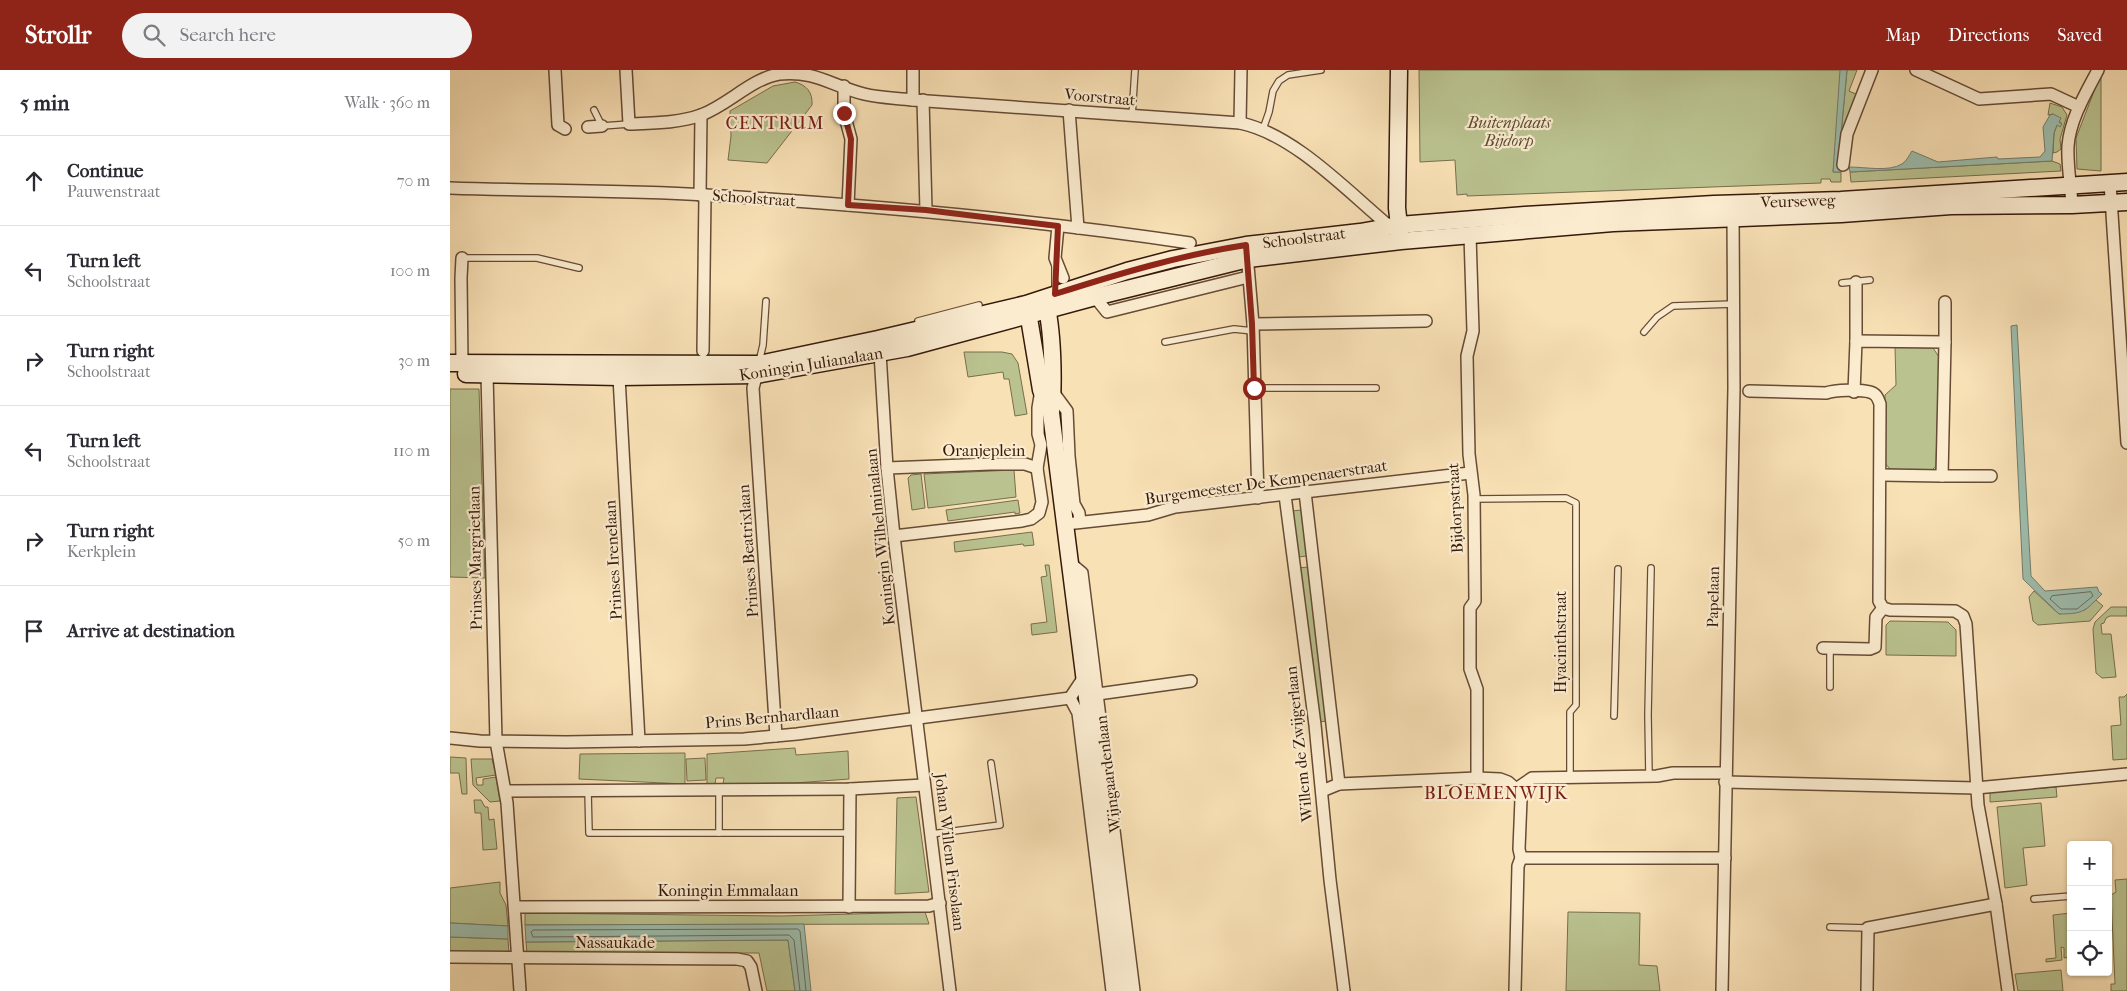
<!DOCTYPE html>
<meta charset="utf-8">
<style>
:root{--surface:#fff;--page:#f2f2f3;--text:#2b2b33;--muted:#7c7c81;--line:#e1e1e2;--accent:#8f2418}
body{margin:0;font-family:"IM FELL French Canon",serif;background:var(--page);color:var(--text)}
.controls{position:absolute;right:15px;bottom:15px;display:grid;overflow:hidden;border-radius:5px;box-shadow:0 1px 4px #0004}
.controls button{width:45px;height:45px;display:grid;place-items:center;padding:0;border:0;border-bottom:1px solid var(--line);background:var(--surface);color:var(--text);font:25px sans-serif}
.stop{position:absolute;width:15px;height:15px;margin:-11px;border:4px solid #8f2418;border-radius:50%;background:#fff}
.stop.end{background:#8f2418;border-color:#fff;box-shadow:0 1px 5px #0008}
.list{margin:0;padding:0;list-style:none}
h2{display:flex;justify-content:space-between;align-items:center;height:65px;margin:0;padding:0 20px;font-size:21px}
h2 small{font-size:16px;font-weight:400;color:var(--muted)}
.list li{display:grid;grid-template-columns:32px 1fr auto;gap:15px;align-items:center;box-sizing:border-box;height:90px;padding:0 20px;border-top:1px solid var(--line)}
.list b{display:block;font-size:19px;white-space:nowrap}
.list p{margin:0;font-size:16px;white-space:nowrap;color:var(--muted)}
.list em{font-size:16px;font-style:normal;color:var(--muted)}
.icon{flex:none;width:28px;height:28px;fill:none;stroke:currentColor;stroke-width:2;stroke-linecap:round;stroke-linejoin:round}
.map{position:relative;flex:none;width:1677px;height:921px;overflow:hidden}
header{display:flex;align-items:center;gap:30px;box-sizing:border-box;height:70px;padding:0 25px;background:var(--accent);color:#fff}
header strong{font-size:24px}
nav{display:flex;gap:28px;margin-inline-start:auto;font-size:18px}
.search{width:350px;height:45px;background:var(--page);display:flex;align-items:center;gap:12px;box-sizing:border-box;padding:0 18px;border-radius:28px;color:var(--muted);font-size:19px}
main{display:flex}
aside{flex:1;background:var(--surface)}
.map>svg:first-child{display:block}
.green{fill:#bac390;stroke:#786e4d}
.water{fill:#9ebeae;stroke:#747c6c}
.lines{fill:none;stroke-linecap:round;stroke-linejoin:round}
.shore{stroke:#6a6c5c;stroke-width:1}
.lane-casing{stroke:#664b35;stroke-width:8}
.street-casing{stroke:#664b35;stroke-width:14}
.secondary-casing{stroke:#35190a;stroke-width:19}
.lane{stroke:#fbecd0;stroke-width:5.5}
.street{stroke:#fbecd0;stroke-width:11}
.secondary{stroke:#fbecd0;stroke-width:16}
.route{stroke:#8f2418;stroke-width:6}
.labels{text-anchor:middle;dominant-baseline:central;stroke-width:4.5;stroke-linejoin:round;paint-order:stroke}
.street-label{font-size:16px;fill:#35190a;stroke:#fbecd0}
.park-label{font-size:16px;font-style:italic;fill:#5d4c32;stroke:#fbecd0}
.neighbourhood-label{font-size:18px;letter-spacing:1px;fill:#7a1f14;stroke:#fbecd0}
</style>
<header>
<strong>Strollr</strong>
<div class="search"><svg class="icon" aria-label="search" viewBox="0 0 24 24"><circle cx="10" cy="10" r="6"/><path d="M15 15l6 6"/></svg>Search here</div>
<nav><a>Map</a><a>Directions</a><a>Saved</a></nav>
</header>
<main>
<aside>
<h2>5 min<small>Walk · 360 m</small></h2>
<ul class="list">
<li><svg class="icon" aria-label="ahead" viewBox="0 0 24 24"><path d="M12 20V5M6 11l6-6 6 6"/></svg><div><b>Continue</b><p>Pauwenstraat</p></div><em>70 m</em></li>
<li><svg class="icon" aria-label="left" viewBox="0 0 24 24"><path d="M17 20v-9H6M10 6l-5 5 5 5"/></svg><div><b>Turn left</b><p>Schoolstraat</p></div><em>100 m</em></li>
<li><svg class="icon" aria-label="right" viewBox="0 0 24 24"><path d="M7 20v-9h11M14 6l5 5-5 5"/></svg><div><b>Turn right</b><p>Schoolstraat</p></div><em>30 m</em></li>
<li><svg class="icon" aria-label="left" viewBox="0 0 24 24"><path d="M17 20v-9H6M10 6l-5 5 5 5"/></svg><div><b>Turn left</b><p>Schoolstraat</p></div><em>110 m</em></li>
<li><svg class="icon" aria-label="right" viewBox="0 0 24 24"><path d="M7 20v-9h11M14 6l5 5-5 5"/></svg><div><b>Turn right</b><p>Kerkplein</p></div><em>50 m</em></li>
<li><svg class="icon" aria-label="arrive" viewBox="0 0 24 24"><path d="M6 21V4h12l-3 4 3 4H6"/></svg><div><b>Arrive at destination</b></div></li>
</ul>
</aside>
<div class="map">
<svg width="1677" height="921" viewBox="0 0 1677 921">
<rect width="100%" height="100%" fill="#f9e1b6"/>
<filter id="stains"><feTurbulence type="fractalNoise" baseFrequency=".004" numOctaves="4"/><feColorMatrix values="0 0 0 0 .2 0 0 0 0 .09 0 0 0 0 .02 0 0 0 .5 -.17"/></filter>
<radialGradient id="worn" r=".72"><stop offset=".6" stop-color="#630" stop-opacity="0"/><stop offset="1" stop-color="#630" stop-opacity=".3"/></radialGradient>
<g class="green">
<path d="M969,0H1394L1383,102H1391V112H1381L1380,109H1371V113L1017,126V124L1007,125L1005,90L970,92Z"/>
<path d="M1397,0H1407L1399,21L1408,25L1388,96Z"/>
<path d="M1651,3V101L1627,99L1626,68Z"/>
<path d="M345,12C356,15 363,22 362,35L317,93L278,90L281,66L280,41L323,16Z"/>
<path d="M1600,33L1612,37L1617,45L1610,69L1611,79L1607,82L1603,83L1604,63L1607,55L1612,54L1603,44L1598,45Z"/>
<path d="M1602,91L1610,94L1611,101L1401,112L1400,102Z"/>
<path d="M1445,277L1483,278L1489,287L1486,396L1481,401L1440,399L1434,392L1435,325L1446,315Z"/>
<path d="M514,282H552L562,284L568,293L577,344L565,346L559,309H554L553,302L518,307Z"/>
<path d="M0,319H29L35,508L0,507Z"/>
<path d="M564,400L566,427L478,438L474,404Z"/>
<path d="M471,404L475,438L462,440L458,408L461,405Z"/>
<path d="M568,430L570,443L565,444V442L498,451L496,440Z"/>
<path d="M851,440L857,486L848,487L842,441Z"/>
<path d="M582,462L584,475L574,476L573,474L505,482L504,472Z"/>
<path d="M595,495H599L607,562L582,565L581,554L597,552L591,507L597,506Z"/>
<path d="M859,497L878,651L867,652L847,498Z"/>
<path d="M1584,521L1609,544L1635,540L1646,530L1653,536L1640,551L1588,555L1583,551L1579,527Z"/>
<path d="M1661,537H1677V546H1660L1656,548L1654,553L1651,554L1652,564H1661L1666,607L1652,608L1646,603L1643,559L1645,552Z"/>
<path d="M1440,551L1498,552L1506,560V586L1436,585V555Z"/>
<path d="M1677,624V689L1663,690L1661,656L1671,655L1669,627H1674Z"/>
<path d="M345,678L346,685L398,681L399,709L345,713L273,714L274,708H266L265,714H257V684Z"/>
<path d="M235,683V714L129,709L130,684Z"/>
<path d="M0,687L16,688L17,724H12L9,703H0Z"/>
<path d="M255,688L256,710L237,711L236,689Z"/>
<path d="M21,689H42L46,705L26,708L27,715H33V709L46,707L50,731L40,732L23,715Z"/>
<path d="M1606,717L1607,727L1540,732V722Z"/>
<path d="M466,727L479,822L445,824L447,728Z"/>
<path d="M24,730H31L35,737H38L39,750L44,749L47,779L33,780L31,743H25Z"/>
<path d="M1591,733L1595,776L1573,778L1577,815L1555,818L1547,737Z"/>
<path d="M1677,809V921H1661V914H1665L1661,825L1666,822L1665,810Z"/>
<path d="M50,812V823L56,835L58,856L0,853V818Z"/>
<path d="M475,842L479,854L75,855V843L331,846Z"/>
<path d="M1118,842L1190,843L1189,895L1207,896L1210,921H1116Z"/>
<path d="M1621,843V887L1614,888V878L1611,877L1612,890L1596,892V889L1606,888L1603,845Z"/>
<path d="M0,867L58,869L59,884L0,882Z"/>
<path d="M338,870L345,921H317L309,883H77L76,872Z"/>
<path d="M1611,900L1613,921H1568L1565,904Z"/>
</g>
<g class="water">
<path d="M1390,0H1397L1388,96L1391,97V102H1383Z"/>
<path d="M1603,44L1611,48L1609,52L1612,54L1610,57L1607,55L1604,63L1602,91L1400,102L1399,97C1415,97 1439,102 1452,94C1457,91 1459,85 1462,81L1488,92L1547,87L1548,89L1590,87L1595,81L1593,57L1600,45Z"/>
<path d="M1567,255L1581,506L1595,521L1647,517L1649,522L1652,524C1635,541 1634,544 1609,544L1573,509L1561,256Z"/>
<path d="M0,853L58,856V869L0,867Z"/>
<path d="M354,854L361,921H345L338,870L76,872L75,855Z"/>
</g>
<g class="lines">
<g class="shore">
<path d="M1641,522L1643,526L1627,539H1611L1600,529L1602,526Z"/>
<path d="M350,921L344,870L339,865L83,867L81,862L83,860L348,859L350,861L356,921"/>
</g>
<defs>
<g id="lane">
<path d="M144,40L152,56L179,54"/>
<path d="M682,46L685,0"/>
<path d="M813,59L819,42L823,21L829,11L838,5L871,0"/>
<path d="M12,188H87L129,198"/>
<path d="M1392,213L1420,210"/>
<path d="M605,223V197"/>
<path d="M468,251L529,235"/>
<path d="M1194,262L1207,247L1223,236L1284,234"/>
<path d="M715,272L784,259L803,261"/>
<path d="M309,292L313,275L316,231"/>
<path d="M805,318H926"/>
<path d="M1024,429L1116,428L1126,433V635L1120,642V708"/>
<path d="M1380,578V617"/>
<path d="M1164,646L1168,499"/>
<path d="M1199,706L1198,645L1201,498"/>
<path d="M269,720V763"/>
<path d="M138,721L139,763H399"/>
<path d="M481,764L550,755L541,693"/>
<path d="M1584,829L1621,826"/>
<path d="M1380,857L1418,858"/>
</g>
<g id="street">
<path d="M105,0L108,55L115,59"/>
<path d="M176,0L179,54C203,53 229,53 251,45C278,35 301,9 329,4C365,0 382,16 414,24C429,28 447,28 463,30L790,53C844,64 897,121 939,156"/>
<path d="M463,0V30"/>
<path d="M1466,0L1529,29L1601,24L1629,37"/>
<path d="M394,16V43L401,69L398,135"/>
<path d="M473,30L476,140"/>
<path d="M619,40L628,158"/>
<path d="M790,53L791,0"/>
<path d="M138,57L152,56"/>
<path d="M1393,95L1397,64L1422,0"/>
<path d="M1660,113L1677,373"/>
<path d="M0,118C85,121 171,120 256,125C419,135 580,149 740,173"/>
<path d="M250,125L251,45"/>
<path d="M1622,135C1621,116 1617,95 1618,76C1620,49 1636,23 1648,0"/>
<path d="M608,156L605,188L613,208"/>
<path d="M1020,165L1023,261L1017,286L1019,384L1024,425L1025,531L1020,538V599L1027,619V708"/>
<path d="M797,184L803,254L808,428"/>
<path d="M645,227L657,242L798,207"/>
<path d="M803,254L976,251"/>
<path d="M1406,271V212"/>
<path d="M1495,272V232"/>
<path d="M253,281L255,125"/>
<path d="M430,283L437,398L444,466L500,921"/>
<path d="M12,293L11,208L12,188"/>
<path d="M308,299L303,318L326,666"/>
<path d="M37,304L46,671L57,733L70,921"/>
<path d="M169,307L189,671"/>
<path d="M1299,321L1376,323C1385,320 1410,319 1420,322C1427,324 1428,329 1430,334L1429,531L1433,538L1440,540L1505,541L1513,546L1516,554L1528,735L1546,834L1558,921"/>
<path d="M603,322L617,341L619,386L624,434L629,443L630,452"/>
<path d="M1404,322L1406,271L1495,272L1492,406L1431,405"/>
<path d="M437,398L540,394H575L587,398"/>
<path d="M1492,406H1541"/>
<path d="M855,422L889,714"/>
<path d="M835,425L865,655L880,810L894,921"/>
<path d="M616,454L698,445L725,437L1020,403"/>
<path d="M444,466L572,451L581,449L589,443L592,432L587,398L591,375L588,364V338L591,320"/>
<path d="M620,493L632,503L684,921"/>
<path d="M1373,578L1420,579L1425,577L1426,547L1433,538"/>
<path d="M648,624L741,611"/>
<path d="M620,628L628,643L662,921"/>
<path d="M0,668L30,671L116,672L294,669L347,664L620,628L634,607"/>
<path d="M1275,712L1526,718L1677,704"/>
<path d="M1066,719L1082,708L1207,706L1223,703H1276"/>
<path d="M56,721L400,719L474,715"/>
<path d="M872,721L889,714L1027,708L1050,709L1058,712L1066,719L1071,729L1069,779L1071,788L1068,796L1065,921"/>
<path d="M1071,788H1275"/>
<path d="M65,837L479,836L490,833"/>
<path d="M399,837L400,719"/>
<path d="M0,887L287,889L297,891L301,897L306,921"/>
<path d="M1272,921L1284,318L1283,143"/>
<path d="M1417,921L1418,858L1546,834"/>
</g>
<g id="secondary">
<path d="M949,0L947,138L950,164"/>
<path d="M595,230C603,259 604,313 601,343L674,921"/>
<path d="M577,236L591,320L600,341"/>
<path d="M0,293L309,294L428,269L576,234L677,201L723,189L796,175L910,162L949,155L1075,145L1264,134L1391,130L1677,112"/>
<path d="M16,304L169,307L306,305L457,278L645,227L798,189L951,171L1163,153L1391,144L1501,136L1622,135L1677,132"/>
</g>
</defs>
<use href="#lane" class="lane-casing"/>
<use href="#street" class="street-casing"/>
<use href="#secondary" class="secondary-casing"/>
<use href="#lane" class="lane"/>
<use href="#street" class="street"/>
<use href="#secondary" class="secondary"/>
</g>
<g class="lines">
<path class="route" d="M394,43L401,69L398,135L476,140L608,156L605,224C668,204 731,185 796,175L802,254L804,318"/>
</g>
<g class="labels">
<g class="street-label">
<text transform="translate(650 27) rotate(5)">Voorstraat</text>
<text transform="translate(304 128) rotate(4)">Schoolstraat</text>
<text transform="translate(1348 131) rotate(-2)">Veurseweg</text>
<text transform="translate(854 168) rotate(-7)">Schoolstraat</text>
<text transform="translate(361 294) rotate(-9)">Koningin Julianalaan</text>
<text x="534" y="380">Oranjeplein</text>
<text transform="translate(816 412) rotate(-8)">Burgemeester De Kempenaerstraat</text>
<text transform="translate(1005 438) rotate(-93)">Bijdorpstraat</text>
<text transform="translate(430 467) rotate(-96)">Koningin Wilhelminalaan</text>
<text transform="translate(298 481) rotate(-94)">Prinses Beatrixlaan</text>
<text transform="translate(25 488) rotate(-91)">Prinses Margrietlaan</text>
<text transform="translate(163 490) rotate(-93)">Prinses Irenelaan</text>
<text transform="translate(1263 527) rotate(-89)">Papelaan</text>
<text transform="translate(1110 572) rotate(-90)">Hyacinthstraat</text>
<text transform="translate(322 647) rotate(-5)">Prins Bernhardlaan</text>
<text transform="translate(849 674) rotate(-96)">Willem de Zwijgerlaan</text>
<text transform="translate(658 704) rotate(-97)">Wijngaardenlaan</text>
<text transform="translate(500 782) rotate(83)">Johan Willem Frisolaan</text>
<text x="278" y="820">Koningin Emmalaan</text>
<text x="165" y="872">Nassaukade</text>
</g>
<g class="park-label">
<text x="1059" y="52">Buitenplaats<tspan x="1059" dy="18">Bijdorp</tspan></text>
</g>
<g class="neighbourhood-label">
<text x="325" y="53">CENTRUM</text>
<text x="1046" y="723">BLOEMENWIJK</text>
</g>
</g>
<rect width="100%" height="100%" filter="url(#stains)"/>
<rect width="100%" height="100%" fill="url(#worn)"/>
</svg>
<div class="controls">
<button>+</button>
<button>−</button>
<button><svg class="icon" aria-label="locate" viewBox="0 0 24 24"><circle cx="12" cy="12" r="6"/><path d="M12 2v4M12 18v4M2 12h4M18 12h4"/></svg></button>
</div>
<div class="stop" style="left:804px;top:318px"></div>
<div class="stop end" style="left:394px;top:43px"></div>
</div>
</main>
